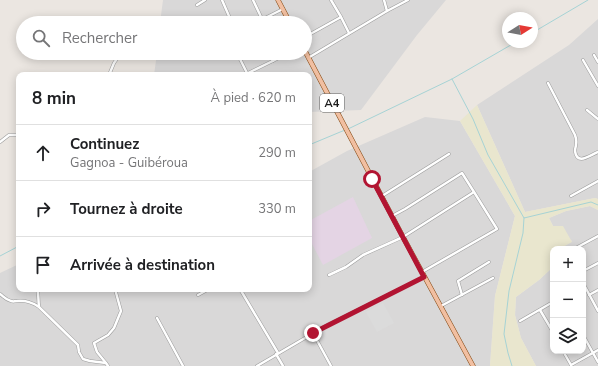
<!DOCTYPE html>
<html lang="fr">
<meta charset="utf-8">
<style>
:root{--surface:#fff;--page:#f2f2f2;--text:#202124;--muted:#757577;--line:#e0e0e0}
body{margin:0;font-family:"Nunito Sans",sans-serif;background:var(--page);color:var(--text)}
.controls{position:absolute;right:12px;bottom:12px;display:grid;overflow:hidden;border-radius:8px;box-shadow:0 2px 10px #0003}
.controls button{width:36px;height:36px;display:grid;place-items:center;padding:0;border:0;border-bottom:1px solid var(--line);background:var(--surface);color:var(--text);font:20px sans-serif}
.compass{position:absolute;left:502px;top:12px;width:36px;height:36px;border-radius:50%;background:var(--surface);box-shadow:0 2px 10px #0003;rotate:79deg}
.stop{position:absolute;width:12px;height:12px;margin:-9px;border:3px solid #b21432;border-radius:50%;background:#fff}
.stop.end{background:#b21432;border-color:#fff;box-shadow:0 1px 4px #0008}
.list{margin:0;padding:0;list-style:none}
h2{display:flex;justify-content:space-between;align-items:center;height:52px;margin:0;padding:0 16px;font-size:17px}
h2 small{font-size:13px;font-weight:400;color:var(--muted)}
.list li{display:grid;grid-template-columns:26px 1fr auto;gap:12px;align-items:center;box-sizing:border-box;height:56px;padding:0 16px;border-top:1px solid var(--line)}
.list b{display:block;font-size:15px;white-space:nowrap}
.list p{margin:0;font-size:13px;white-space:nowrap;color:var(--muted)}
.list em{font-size:13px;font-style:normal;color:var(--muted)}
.icon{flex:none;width:22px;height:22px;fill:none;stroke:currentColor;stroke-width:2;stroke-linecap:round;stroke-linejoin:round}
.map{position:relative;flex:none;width:598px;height:366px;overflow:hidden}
.search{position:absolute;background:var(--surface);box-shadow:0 2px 10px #0003;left:16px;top:16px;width:296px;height:44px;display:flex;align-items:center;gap:10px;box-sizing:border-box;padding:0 14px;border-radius:22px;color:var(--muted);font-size:15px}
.panel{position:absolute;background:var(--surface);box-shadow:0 2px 10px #0003;left:16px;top:72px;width:296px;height:220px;border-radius:8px}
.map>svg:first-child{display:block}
.residential{fill:#d9d8d8}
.industrial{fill:#e4d4e4}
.farmland{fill:#e9e6ce}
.parking{fill:#dbdbdb}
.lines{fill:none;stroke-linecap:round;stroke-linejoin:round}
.stream{stroke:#a6d3d5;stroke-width:1}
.street-casing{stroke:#9c9c9c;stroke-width:3.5}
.primary-casing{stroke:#83460f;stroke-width:5}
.street{stroke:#fff;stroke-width:2.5}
.primary{stroke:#f1bfa1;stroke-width:4}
.route{stroke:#b21432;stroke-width:5}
.labels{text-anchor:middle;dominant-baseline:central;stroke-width:3;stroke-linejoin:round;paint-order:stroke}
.shield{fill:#fff;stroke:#5f5f5f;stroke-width:1}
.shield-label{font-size:11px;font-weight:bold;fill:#1b1b1b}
</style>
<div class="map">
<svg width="598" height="366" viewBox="0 0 598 366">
<rect width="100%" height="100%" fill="#ebe6e1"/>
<g class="residential">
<path d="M163,0H446L417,35L361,110L309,112V75H154L157,53H305V23H160Z"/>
<path d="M598,19V199L595,198L525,212L477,105L569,45Z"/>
<path d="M425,117L460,121L515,216L495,296L490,366H0V273L19,264V289H309V172L347,151Z"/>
<path d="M590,206L598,210V366H536L521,338L515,315L516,297L539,280L553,267V351H583V249H561V248L572,241L553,226L549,218L566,211Z"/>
</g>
<path class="industrial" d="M353,197L372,238L323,265L309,238V221Z"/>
<path class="farmland" d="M477,105L525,212L595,198L598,199V210L590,206L566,211L549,218L553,226H563L572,242L561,248V249H553V267L539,280L516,297L515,315L521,338L536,366H490L495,296L515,216L460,121Z"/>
<path class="parking" d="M383,303L394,323L377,332L366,312Z"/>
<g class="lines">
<g class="stream">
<path d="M532,33L588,0"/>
<path d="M452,79L473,119L488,155L524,218L591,202L598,205"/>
<path d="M348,129L452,79L516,42"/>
<path d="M309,145L345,130"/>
<path d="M0,256L19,246"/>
<path d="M512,366L508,353L504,334L509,291L523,233L524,218"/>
</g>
<defs>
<g id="street">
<path d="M222,0L232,23"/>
<path d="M253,0L262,19"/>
<path d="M331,0L341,17L349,33"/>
<path d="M384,0L387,11"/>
<path d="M197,5L205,0"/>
<path d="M255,23L283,9"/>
<path d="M305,37L341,17"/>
<path d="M237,53L247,73"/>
<path d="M268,53L273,61"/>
<path d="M594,55L598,62"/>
<path d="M308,58L387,11L408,0"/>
<path d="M583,60L598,86"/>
<path d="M109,75L114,63L121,53"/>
<path d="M244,75L289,53"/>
<path d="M548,83L575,135C576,138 577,141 576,144C576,147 575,148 575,151C577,166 590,155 598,152"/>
<path d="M587,110L598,119"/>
<path d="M0,142L9,135H19"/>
<path d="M382,196L449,154"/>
<path d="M571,196L598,181"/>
<path d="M574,249L598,236"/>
<path d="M583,271L598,263"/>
<path d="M422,272L497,229L474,192"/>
<path d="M329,275L346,267L363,255L403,237L474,192L462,173L405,209L392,216"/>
<path d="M583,283L598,311"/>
<path d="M37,289C39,294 38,301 39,306"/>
<path d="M240,289L278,353"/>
<path d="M0,294C4,297 6,300 11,301C14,302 14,301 17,301C25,300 34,303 39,307L78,345L79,352L83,359L90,361L106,363L108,366"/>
<path d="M198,295L209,289"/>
<path d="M462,295L458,281L489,262"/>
<path d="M589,295L598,290"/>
<path d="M441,306L493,278"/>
<path d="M540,310L553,332"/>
<path d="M157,318L183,366"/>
<path d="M520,321L553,302"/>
<path d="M313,333L331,366"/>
<path d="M583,335L598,362"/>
<path d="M563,351L571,365"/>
<path d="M276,354L283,366"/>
<path d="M106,363L97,352L94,343L108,335L114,328L121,311L115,289"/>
<path d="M571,365L598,350"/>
<path d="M257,366L329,324L424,277"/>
</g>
<g id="primary">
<path d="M278,0L290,23"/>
<path d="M305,51L403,237L473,366"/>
</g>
</defs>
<use href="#street" class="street-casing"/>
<use href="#primary" class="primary-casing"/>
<use href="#street" class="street"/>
<use href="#primary" class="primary"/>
</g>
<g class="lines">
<path class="route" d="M313,333L424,277L372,179"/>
</g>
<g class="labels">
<rect class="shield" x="320" y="94" width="24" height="18" rx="3"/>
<g class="shield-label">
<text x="332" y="103">A4</text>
</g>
</g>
</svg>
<div class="controls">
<button>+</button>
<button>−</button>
<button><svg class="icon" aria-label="layers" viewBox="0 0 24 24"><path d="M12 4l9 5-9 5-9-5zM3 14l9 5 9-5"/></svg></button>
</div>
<svg class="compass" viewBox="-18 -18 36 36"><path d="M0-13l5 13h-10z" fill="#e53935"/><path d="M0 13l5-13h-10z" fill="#757577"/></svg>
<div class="stop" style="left:372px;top:179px"></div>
<div class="stop end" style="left:313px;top:333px"></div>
<div class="search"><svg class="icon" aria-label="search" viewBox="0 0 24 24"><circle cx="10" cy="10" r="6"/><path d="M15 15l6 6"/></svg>Rechercher</div>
<section class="panel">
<h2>8 min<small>À pied · 620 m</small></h2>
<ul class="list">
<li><svg class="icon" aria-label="ahead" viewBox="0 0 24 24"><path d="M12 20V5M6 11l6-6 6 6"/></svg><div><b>Continuez</b><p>Gagnoa - Guibéroua</p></div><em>290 m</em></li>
<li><svg class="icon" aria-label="right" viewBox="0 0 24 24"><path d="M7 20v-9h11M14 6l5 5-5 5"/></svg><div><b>Tournez à droite</b></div><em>330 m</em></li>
<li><svg class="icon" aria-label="arrive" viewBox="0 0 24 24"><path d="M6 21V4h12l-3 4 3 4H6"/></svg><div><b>Arrivée à destination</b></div></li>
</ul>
</section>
</div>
